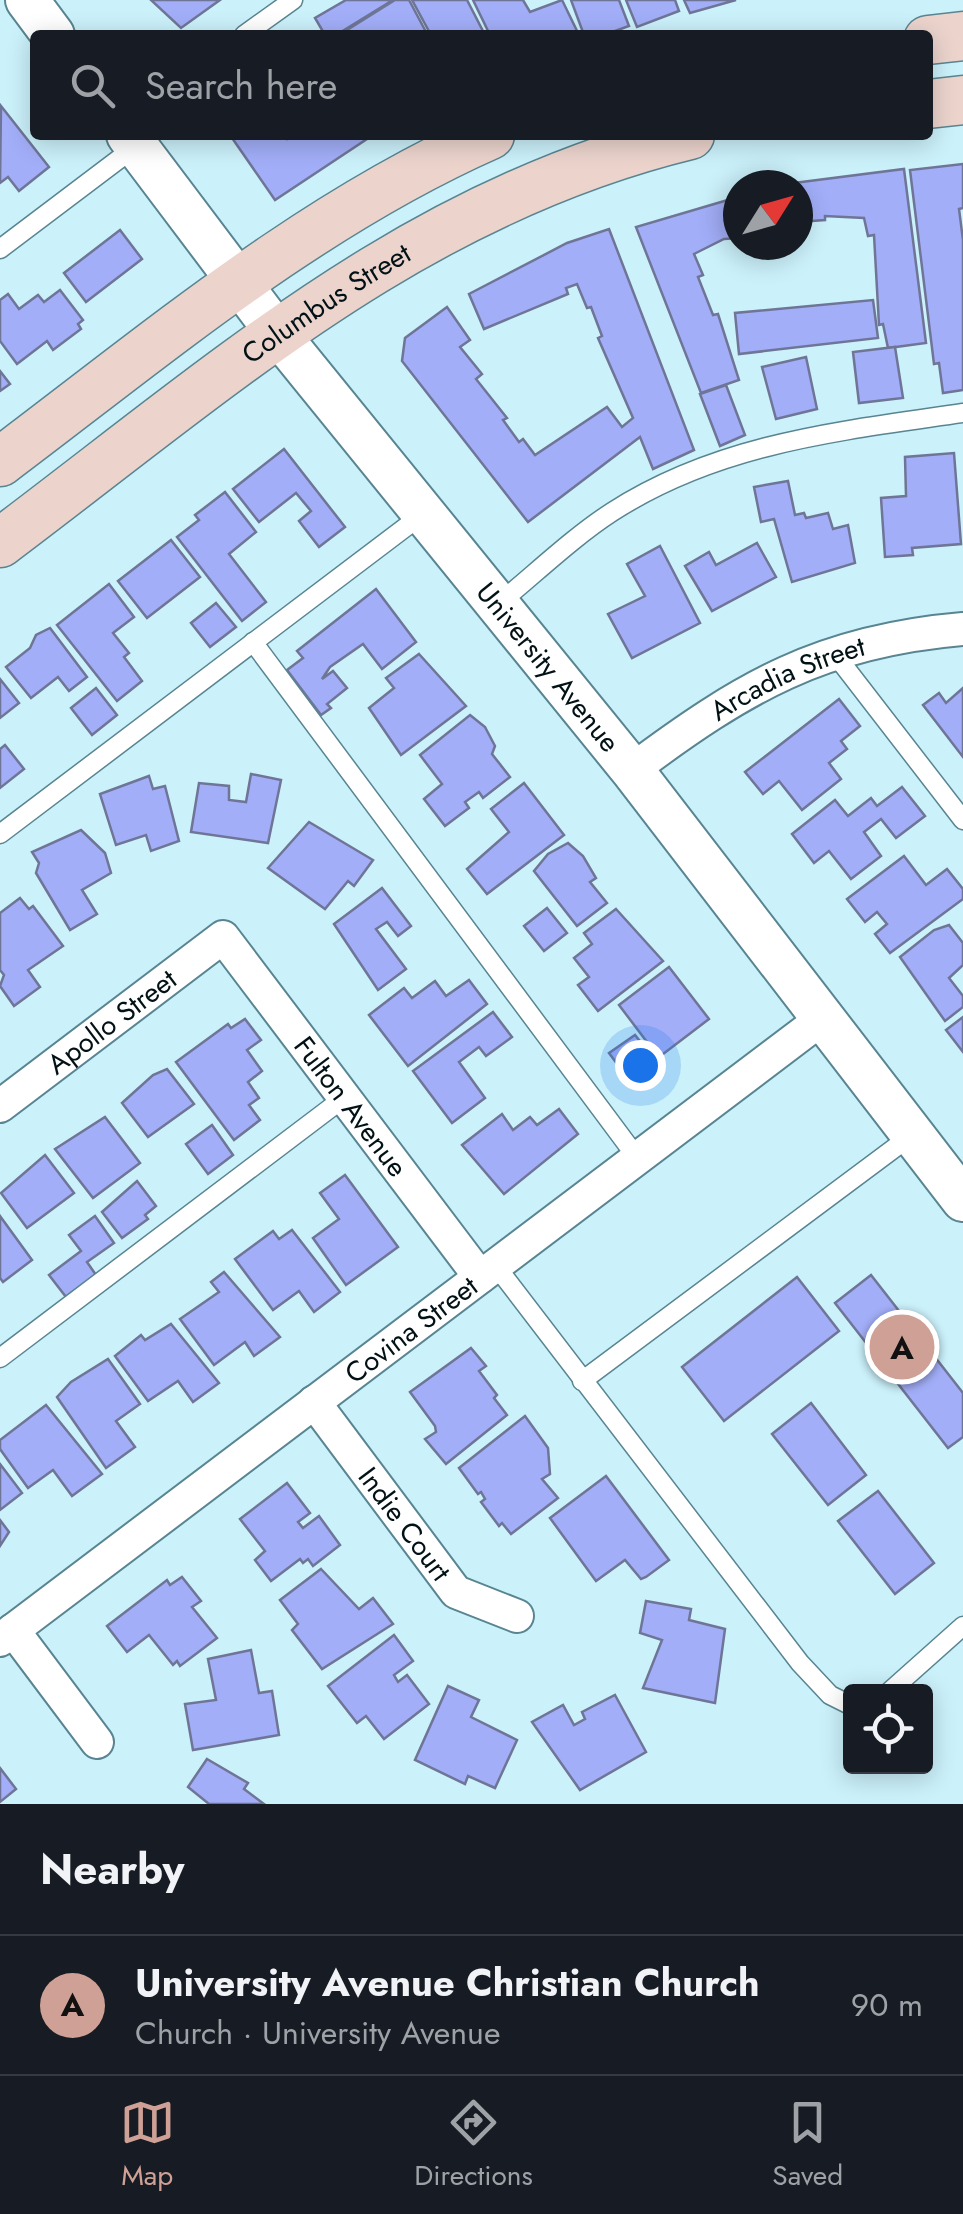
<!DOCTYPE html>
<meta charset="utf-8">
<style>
:root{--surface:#171b24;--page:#20242c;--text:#f1f3f6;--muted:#9ea1a6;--line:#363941;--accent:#cfa196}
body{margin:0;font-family:Jost,sans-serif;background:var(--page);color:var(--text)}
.controls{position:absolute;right:30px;bottom:30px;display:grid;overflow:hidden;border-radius:10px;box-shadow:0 5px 25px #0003}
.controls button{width:90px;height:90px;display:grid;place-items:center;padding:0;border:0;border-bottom:2px solid var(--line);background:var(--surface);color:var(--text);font:50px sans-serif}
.compass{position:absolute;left:723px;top:170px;width:90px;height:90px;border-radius:50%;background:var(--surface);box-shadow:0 5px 25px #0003;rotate:53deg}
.you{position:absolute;left:640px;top:1065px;width:35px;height:35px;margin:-25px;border:8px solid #fff;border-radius:50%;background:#1a73e8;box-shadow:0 0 0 15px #1a73e833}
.badge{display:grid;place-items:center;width:65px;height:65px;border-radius:50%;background:var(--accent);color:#111;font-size:32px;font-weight:700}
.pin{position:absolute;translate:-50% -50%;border:5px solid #fff;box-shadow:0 2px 10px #0006}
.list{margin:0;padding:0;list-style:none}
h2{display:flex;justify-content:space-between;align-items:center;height:130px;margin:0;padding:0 40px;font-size:42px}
h2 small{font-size:32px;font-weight:400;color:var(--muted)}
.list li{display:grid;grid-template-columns:65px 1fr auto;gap:30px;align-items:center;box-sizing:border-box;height:140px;padding:0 40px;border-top:2px solid var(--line)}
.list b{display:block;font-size:38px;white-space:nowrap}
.list p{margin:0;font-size:32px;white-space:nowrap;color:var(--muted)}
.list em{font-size:32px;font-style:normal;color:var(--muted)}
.icon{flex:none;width:55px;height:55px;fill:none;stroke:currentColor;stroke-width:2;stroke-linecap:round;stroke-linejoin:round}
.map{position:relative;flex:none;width:963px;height:1804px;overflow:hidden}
.search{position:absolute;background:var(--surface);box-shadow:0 5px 25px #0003;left:30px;right:30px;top:30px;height:110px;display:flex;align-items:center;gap:25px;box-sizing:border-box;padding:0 35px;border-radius:10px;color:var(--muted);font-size:38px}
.sheet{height:270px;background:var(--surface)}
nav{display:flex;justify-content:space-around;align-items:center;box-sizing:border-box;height:140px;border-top:2px solid var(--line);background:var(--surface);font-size:28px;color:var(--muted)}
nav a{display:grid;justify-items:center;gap:5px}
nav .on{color:var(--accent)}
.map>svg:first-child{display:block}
.building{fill:#a2aef8;stroke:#6f7596;stroke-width:2.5}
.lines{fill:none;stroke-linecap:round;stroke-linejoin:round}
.service-casing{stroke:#588591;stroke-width:21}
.minor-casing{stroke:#588591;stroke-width:36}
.tertiary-casing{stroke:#588591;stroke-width:46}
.secondary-casing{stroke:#588591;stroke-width:51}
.service{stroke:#fff;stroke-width:18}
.minor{stroke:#fff;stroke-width:32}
.tertiary{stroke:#fff;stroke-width:42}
.secondary{stroke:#ecd4cd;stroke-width:48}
.labels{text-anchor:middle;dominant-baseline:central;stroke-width:10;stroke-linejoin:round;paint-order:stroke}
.street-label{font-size:28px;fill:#021115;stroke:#fff}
</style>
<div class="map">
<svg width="963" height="1804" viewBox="0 0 963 1804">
<rect width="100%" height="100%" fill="#cbf1fb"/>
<g class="building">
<path d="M151,0H220L181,28Z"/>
<path d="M346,0H393L336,35H325L315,18Z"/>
<path d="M395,0H409L426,32L339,35Z"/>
<path d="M412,0H467L485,35H431Z"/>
<path d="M473,0H523L530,12L562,0L579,35H490Z"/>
<path d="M571,0H619L629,26L604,35H584Z"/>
<path d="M626,0H675L679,11L637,27Z"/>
<path d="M684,0H736L690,13Z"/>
<path d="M1,106L49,167L19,191L8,177L0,183Z"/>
<path d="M230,135H284L287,139L293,135H373L275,200Z"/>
<path d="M963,164V208L959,209L963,240V390L943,393L939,363L934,364L910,170Z"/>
<path d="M904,169L926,343L888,348L883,324L879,325L874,235L868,236L864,218L825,216V220L798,222V185H778Z"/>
<path d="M738,197V238L724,239L694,254L703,275L698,277L713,315L718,314L739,380L701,393L636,227Z"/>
<path d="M609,229L694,450L653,469L640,437L528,522L402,361L405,338L447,307L470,340L460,347L482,374L476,379L507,418L503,420L519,442L523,439L535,455L607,407L622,427L633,418L598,338L602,336L591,307L587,308L577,284L566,288L568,294L484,329L469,294L567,243Z"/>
<path d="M120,230L142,259L86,302L64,273Z"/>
<path d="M60,290L83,320L78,324L81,329L53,350L47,341L17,364L0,341V300L8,294L19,309L38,295L44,302Z"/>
<path d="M873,300L878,338L739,354L735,313Z"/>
<path d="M895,347L903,398L859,403L853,352Z"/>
<path d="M806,357L817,409L776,419L762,367Z"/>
<path d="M0,371L10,384L0,391Z"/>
<path d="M726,385L745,435L720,446L700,394Z"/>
<path d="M284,449L345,527L319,547L299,521L311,511L296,493L259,522L233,489Z"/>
<path d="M954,453L961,544L912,548L913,555L885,557L881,498L906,496L905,457Z"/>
<path d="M788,481L795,515L804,513L806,518L828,513L833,529L848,525L855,563L792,582L774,519L761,522L754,487Z"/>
<path d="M225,492L256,532L229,554L266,602L242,621L177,537L199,520L195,515Z"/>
<path d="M171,540L200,577L147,618L118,581Z"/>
<path d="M757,543L776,577L712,611L685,566L709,552L716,565Z"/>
<path d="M660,546L700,623L632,658L608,614L645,596L627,564Z"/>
<path d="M109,584L134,617L113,633L129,653L124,657L142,681L117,701L57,625Z"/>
<path d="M376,589L416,642L382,669L363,644L330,667L322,679L333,671L347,688L327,704L331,708L321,715L287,670L303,658L297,651Z"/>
<path d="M216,603L236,627L210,647L191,623Z"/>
<path d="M50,628L87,677L69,691L58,677L31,698L6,667L30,648L36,635Z"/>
<path d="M419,654L466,706L401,755L369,708L394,688L386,678Z"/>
<path d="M0,679L19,703L0,718Z"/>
<path d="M96,688L117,715L92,735L71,708Z"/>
<path d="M963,688V757L923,705L939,693L946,703Z"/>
<path d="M839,699L860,726L841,741L847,749L829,763L841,779L802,810L779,781L763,794L745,772Z"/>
<path d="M470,715L485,727L495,746L492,754L510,777L483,798L479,792L465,802L469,808L445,826L424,799L442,784L420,755Z"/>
<path d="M5,745L24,769L0,788V749Z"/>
<path d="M251,774L281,780L268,843L191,832L199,783L229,786V800L246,802Z"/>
<path d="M149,776L153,789L165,786L179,841L151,851L146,835L116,845L100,794Z"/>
<path d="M524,783L564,835L487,894L467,869L509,832L491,809Z"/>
<path d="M902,787L925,816L896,838L881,819L864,832L881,856L851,879L829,851L814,863L792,834L835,800L848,816L871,798L877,806Z"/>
<path d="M309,822L373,860L354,886L348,881L325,909L268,868Z"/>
<path d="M81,830L105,853L111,873L82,890L97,914L70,930L36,873L39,863L32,852Z"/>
<path d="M568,843L583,856L596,878L590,882L607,903L577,926L534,871L548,854Z"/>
<path d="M904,856L926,885L947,869L963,889V899L890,953L875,934L887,924L877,912L865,922L847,899Z"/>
<path d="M382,888L411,926L398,936L387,922L376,929L406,969L378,990L334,924Z"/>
<path d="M20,898L29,909L33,906L63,946L28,970L40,987L14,1006L0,986L4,975L0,970V913Z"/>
<path d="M547,908L567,933L544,951L524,926Z"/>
<path d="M616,909L663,961L598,1011L578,985L589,977L574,958L592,944L584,933Z"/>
<path d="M949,925L963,943V965L949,978L963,996V1007L945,1021L900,957L934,930Z"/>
<path d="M669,967L709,1019L629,1080L609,1053L635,1035L643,1045L647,1042L619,1005Z"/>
<path d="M469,980L487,1004L408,1066L369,1015L404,988L412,998L435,981L446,996Z"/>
<path d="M493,1012L512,1037L486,1056L479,1047L459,1062L485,1098L452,1123L413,1071Z"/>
<path d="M963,1017V1052L946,1030Z"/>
<path d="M245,1019L261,1040L247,1050L262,1071L248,1082L259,1098L249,1105L260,1120L234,1140L176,1062L228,1024L231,1028Z"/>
<path d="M167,1069L194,1104L148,1137L122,1103L153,1075Z"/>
<path d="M559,1109L578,1134L504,1194L462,1145L502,1114L513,1130L530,1117L537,1125Z"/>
<path d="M105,1117L140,1163L93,1198L55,1149Z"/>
<path d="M212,1125L233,1155L208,1174L186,1144Z"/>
<path d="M45,1155L74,1193L27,1228L1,1193Z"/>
<path d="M345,1175L398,1247L346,1285L313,1238L339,1219L320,1193Z"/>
<path d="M137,1181L156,1206L145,1215L148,1219L122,1238L102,1212Z"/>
<path d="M0,1216L32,1260L3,1282L0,1278Z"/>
<path d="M95,1216L114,1243L87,1262L96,1275L66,1297L49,1275L81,1251L69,1235Z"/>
<path d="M292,1230L340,1292L314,1312L299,1291L273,1310L235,1259L273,1231L279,1239Z"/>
<path d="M224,1272L280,1337L254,1356L245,1342L214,1365L180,1319L219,1292L211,1282Z"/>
<path d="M871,1275L963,1393V1437L948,1448L835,1303Z"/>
<path d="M797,1277L839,1331L724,1421L682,1367Z"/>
<path d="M171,1324L219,1383L193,1402L178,1381L148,1401L115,1356L141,1335L145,1340Z"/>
<path d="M471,1348L486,1366L479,1371L497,1395L494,1398L507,1415L446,1464L425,1439L436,1432L435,1426L410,1392Z"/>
<path d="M108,1359L140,1404L116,1421L135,1447L106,1468L57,1397L71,1382Z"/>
<path d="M811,1403L866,1475L828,1505L772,1434Z"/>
<path d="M46,1405L102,1474L72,1496L53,1470L28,1488L0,1449V1440Z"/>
<path d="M525,1416L548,1448L550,1474L542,1479L558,1498L511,1534L502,1523L499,1526L481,1502L485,1499L481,1492L478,1494L459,1468Z"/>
<path d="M0,1464L22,1493L0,1510Z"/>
<path d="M606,1476L669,1560L646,1577L641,1579L625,1560L596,1581L550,1518Z"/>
<path d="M287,1483L310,1513L298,1522L303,1528L319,1516L340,1545L313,1566L308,1559L303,1563L300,1559L271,1581L255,1560L265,1551L240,1519Z"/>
<path d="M878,1491L934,1563L895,1594L838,1521Z"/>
<path d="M0,1520L9,1532L0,1546Z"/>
<path d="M321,1569L359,1609L373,1598L393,1624L322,1669L292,1630L298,1624L280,1600Z"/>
<path d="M182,1577L201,1601L192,1607L217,1638L180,1666L177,1661L173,1665L149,1635L127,1652L107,1626L167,1580L170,1585Z"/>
<path d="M646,1601L691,1609L689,1620L725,1629L715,1703L643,1688L662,1640L640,1633Z"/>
<path d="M394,1635L413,1661L394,1675L398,1682L407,1675L429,1704L384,1739L366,1716L357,1723L328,1686Z"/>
<path d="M251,1650L259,1693L272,1691L279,1735L193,1750L185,1704L216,1700L208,1659Z"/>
<path d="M448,1686L479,1700L471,1717L517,1740L495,1788L468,1776L465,1784L415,1760Z"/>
<path d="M615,1695L646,1752L580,1790L532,1722L563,1705L574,1725L585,1719L582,1712Z"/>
<path d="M207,1759L248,1783L244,1789L264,1804H209L188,1787Z"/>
<path d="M0,1768L16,1789L0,1802Z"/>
</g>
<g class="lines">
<defs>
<g id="service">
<path d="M244,35L293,0"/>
<path d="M0,249L135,147"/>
<path d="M498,604C535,574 572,538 612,512C719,443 840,431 963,413"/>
<path d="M253,642L638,1159"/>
<path d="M834,653L963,820"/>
<path d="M0,834L423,514"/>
<path d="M496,1266L800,1663L830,1695L850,1705"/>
<path d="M0,1358L345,1097"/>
<path d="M582,1381L912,1135"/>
<path d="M889,1692L963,1626"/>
</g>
<g id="minor">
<path id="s1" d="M632,770C743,687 821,641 963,629"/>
<path id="s2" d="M0,1106L223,937L480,1277"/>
<path id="s3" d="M314,1402L456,1592L517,1616"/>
<path d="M13,1630L97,1742"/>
<path id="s4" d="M0,1640L823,1018"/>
</g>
<g id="tertiary">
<path d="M27,0L53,35"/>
<path id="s5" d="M128,135L278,334L632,770L963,1200"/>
</g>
<g id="secondary">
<path d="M928,40L963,36"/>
<path d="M928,104L963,100"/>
<path d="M0,462C157,344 309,215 490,135"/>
<path id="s6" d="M0,543C221,377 414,202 690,135"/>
</g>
</defs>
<use href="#service" class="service-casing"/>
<use href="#minor" class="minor-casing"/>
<use href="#tertiary" class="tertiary-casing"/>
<use href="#secondary" class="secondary-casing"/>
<use href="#service" class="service"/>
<use href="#minor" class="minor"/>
<use href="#tertiary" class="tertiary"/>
<use href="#secondary" class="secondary"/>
</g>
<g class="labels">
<g class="street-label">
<text stroke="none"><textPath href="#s6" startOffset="405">Columbus Street</textPath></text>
<text stroke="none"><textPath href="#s5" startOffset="678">University Avenue</textPath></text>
<text stroke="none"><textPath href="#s1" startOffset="182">Arcadia Street</textPath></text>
<text stroke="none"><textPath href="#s2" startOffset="140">Apollo Street</textPath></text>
<text stroke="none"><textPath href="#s2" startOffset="492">Fulton Avenue</textPath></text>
<text stroke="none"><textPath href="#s4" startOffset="515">Covina Street</textPath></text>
<text stroke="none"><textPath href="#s3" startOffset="152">Indie Court</textPath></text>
</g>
</g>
</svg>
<div class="controls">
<button><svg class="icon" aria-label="locate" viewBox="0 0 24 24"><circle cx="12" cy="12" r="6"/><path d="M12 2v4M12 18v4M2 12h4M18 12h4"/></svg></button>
</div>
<svg class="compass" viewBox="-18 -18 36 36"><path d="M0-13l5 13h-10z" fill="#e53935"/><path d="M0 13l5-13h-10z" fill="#9ea1a6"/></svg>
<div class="you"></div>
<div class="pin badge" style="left:902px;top:1347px">A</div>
<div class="search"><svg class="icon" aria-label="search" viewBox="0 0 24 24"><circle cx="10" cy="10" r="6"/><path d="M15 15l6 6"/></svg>Search here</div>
</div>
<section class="sheet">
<h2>Nearby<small></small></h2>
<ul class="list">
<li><span class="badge">A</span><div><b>University Avenue Christian Church</b><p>Church · University Avenue</p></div><em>90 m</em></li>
</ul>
</section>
<nav>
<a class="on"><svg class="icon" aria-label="map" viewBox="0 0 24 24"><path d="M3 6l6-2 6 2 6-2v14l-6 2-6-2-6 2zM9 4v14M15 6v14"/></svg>Map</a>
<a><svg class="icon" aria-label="directions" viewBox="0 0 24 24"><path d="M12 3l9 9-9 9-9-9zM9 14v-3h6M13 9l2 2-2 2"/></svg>Directions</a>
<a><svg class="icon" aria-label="saved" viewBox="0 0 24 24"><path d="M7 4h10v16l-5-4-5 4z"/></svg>Saved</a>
</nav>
